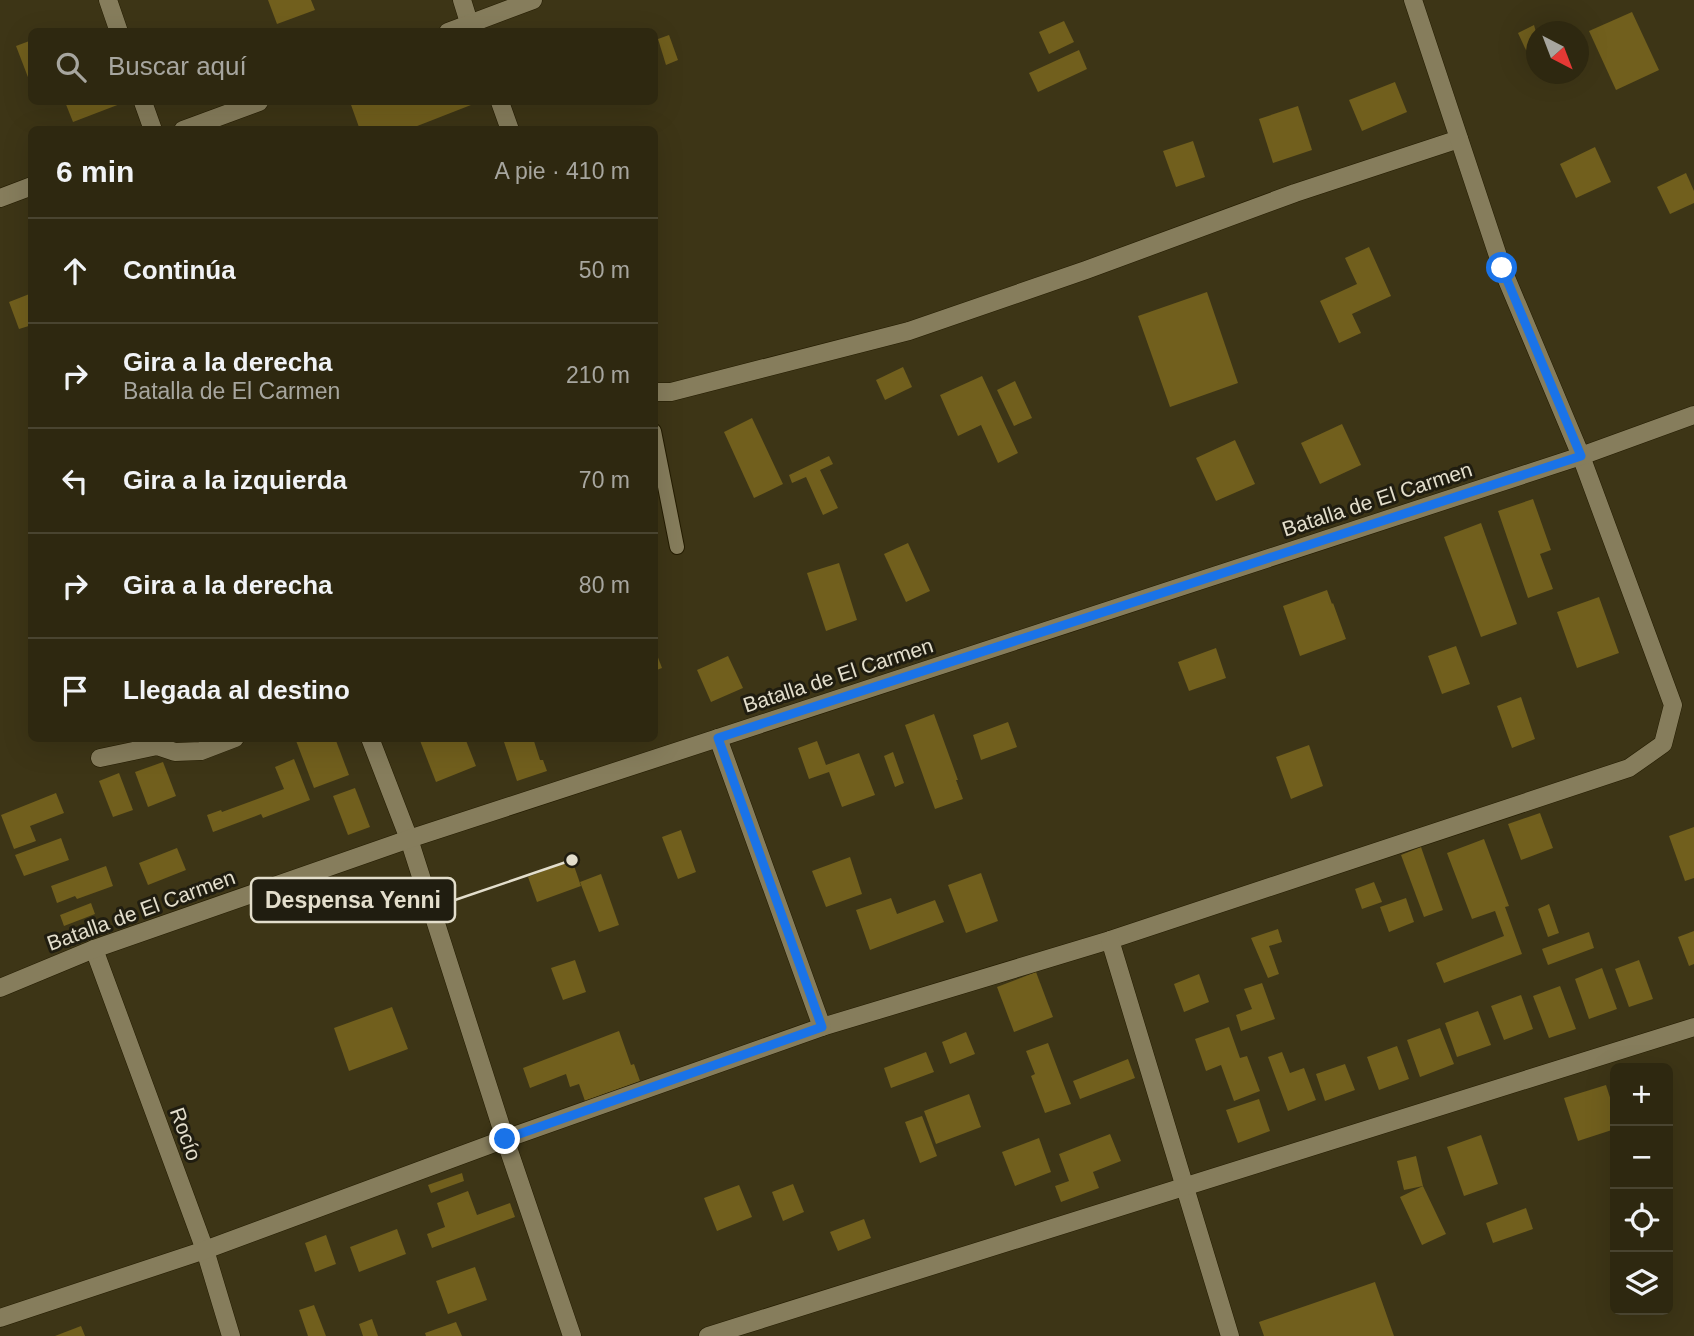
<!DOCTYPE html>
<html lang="es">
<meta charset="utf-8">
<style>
:root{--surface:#2e2810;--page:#363019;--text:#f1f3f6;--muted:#a7a69f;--line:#494430}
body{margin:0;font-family:Arial,sans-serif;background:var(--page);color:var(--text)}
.controls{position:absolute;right:21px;bottom:21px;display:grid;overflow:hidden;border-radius:10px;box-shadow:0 7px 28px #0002}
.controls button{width:63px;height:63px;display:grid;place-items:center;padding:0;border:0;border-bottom:2px solid var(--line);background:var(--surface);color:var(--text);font:35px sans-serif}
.compass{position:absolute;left:1526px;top:21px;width:63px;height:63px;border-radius:50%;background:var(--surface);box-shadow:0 7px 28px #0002;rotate:138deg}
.stop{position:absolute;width:21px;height:21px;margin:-16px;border:5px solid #1a73e8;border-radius:50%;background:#fff}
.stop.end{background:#1a73e8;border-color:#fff;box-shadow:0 2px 7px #0008}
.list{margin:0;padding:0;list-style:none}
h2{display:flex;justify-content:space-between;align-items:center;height:91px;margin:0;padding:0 28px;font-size:30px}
h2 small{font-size:23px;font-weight:400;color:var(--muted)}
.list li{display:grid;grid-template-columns:46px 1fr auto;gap:21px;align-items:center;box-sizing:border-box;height:105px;padding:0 28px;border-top:2px solid var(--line)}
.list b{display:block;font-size:26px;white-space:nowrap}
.list p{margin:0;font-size:23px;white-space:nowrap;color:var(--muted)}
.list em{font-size:23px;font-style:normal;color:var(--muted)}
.icon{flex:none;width:38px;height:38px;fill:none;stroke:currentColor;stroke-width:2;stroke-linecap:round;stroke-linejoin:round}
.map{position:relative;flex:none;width:1694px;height:1336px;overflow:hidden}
.search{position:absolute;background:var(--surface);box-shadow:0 7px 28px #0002;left:28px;top:28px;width:630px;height:77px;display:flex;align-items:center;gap:18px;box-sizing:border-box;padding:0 24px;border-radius:10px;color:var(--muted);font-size:26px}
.panel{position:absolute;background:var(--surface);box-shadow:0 7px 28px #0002;left:28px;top:126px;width:630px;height:616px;border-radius:10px}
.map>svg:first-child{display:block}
.building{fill:#715f1d}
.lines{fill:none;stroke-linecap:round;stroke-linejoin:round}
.service-casing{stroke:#241c00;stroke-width:16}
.minor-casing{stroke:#241c00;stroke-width:19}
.service{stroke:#867d5c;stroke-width:14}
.minor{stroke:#867d5c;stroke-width:18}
.route{stroke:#1a73e8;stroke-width:9}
.labels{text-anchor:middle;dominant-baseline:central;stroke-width:6;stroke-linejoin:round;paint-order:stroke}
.street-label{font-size:21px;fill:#e3decc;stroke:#201d10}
.leader{fill:none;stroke:#e3decc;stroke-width:2.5}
.callout-dot{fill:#e3decc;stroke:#201d10;stroke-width:2.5}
.callout{fill:#201d10;stroke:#e3decc;stroke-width:2.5}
.callout-label{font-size:23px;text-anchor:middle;font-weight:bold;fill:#e3decc}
</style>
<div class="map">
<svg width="1694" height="1336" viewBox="0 0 1694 1336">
<rect width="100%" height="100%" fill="#3d3516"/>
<g class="building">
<path d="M268,0H311L315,10L277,24Z"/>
<path d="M1632,12L1659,70L1616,90L1589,31Z"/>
<path d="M1064,21L1074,42L1049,54L1039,32Z"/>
<path d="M1534,25L1536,32V61L1532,63L1518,33Z"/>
<path d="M669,35L678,60L666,65L658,39Z"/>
<path d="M32,40V85H31L16,46Z"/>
<path d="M1079,50L1087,69L1038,92L1029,73Z"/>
<path d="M1395,82L1407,112L1362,131L1349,100Z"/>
<path d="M65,102H119L120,104L73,122Z"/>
<path d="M350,102H469L471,105L407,130H360Z"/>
<path d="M1298,106L1312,150L1273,163L1259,119Z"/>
<path d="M1193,141L1205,177L1176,187L1163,151Z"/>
<path d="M1595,147L1611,182L1576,198L1560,164Z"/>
<path d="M1686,173L1694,191V203L1670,214L1657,187Z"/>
<path d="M1369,247L1391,296L1352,314L1361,333L1339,343L1320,301L1357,284L1345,258Z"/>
<path d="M1207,292L1238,383L1170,407L1138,316Z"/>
<path d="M32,293V325L19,329L9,302Z"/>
<path d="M903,367L912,387L885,400L876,380Z"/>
<path d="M982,376L1018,453L998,463L981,425L958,436L940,395Z"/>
<path d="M1015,381L1032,418L1014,426L997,390Z"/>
<path d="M752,418L783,484L754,498L724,432Z"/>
<path d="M1342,424L1361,465L1320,484L1301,443Z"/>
<path d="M1235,440L1255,484L1216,501L1196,458Z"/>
<path d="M829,456L833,464L820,470L838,508L823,515L806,477L792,483L789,475Z"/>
<path d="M1533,499L1551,550L1540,554L1553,589L1528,598L1498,511Z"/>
<path d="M1481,523L1517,624L1481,637L1444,537Z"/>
<path d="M908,543L930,591L906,602L884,554Z"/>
<path d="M839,563L857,620L826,631L807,573Z"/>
<path d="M1327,590L1332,604L1333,603L1346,639L1300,656L1283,606Z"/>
<path d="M1599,597L1619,653L1577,668L1557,612Z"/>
<path d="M1456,646L1470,684L1442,694L1428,656Z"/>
<path d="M654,647L662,668L654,671Z"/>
<path d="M1216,648L1226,678L1189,691L1178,662Z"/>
<path d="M728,656L743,688L711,702L697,670Z"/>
<path d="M1521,697L1535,739L1512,748L1497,706Z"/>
<path d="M934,714L958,780H956L963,799L935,809L905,725Z"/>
<path d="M1008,722L1017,747L981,760L973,735Z"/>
<path d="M295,738H335L349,775L314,788Z"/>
<path d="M419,738H465L476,766L436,782Z"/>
<path d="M515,738H533L540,760H543L547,771L517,781L504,742Z"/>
<path d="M817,741L826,765L859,753L875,795L842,807L829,772L809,779L798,748Z"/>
<path d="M1309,745L1323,786L1291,799L1276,757Z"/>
<path d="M893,752L904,783L895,787L884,756Z"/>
<path d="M294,759L310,800L263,818L261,814L213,832L207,815L221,810L222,812L284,789L275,767Z"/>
<path d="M163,762L176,796L148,807L135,772Z"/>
<path d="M119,773L133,810L113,817L99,781Z"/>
<path d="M355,788L370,827L348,835L333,796Z"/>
<path d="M56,793L64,813L30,826L36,841L14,849L1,815Z"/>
<path d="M1540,813L1553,848L1521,860L1508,824Z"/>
<path d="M1694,827V878L1685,881L1669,836Z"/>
<path d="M681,830L696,872L678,879L662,837Z"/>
<path d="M61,838L69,860L24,876L15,855Z"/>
<path d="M1484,839L1509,906L1505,907L1522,954L1444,983L1436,963L1504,936L1495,911L1472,919L1447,853Z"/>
<path d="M1421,847L1443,910L1424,917L1401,855Z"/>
<path d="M177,848L186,870L148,885L139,863Z"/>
<path d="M850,857L862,894L826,907L812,871Z"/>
<path d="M572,860L581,886L537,902L528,877Z"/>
<path d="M106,866L113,886L77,899L75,896L57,903L51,886Z"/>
<path d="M981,873L998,921L966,933L948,885Z"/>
<path d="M601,874L619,925L599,932L580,882Z"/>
<path d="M1374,882L1382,902L1362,909L1355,889Z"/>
<path d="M891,898L897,914L935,900L944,922L870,950L856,910Z"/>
<path d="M1406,898L1414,922L1389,932L1380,907Z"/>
<path d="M91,903L95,914L64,926L60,915Z"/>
<path d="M1549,904L1559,933L1548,937L1538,909Z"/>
<path d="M1278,929L1282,942L1269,946L1279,974L1268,978L1251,938Z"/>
<path d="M1694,931V964L1689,966L1678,937Z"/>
<path d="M1589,932L1594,948L1548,965L1542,949Z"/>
<path d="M575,960L586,992L563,1000L551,968Z"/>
<path d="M1639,960L1653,999L1629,1007L1615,969Z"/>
<path d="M1602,968L1617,1009L1589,1019L1575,979Z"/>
<path d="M1036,972L1053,1017L1014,1032L997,987Z"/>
<path d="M1199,974L1209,1002L1184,1012L1174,984Z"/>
<path d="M1262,983L1275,1019L1241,1031L1236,1015L1252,1009L1244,989Z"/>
<path d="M1560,986L1576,1029L1549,1038L1533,996Z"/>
<path d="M1521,995L1533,1029L1504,1040L1491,1006Z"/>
<path d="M392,1007L408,1049L349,1071L334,1028Z"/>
<path d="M1478,1011L1491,1045L1457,1057L1445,1023Z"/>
<path d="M1229,1027L1240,1058L1247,1056L1260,1091L1234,1101L1221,1065L1206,1071L1195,1039Z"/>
<path d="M1440,1028L1454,1064L1420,1077L1407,1040Z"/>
<path d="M619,1031L631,1065L634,1064L640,1081L585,1101L579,1084L570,1087L566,1074L530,1088L523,1068Z"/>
<path d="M966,1032L975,1054L950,1064L942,1042Z"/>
<path d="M1048,1043L1071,1104L1045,1113L1031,1076L1035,1074L1026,1051Z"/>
<path d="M1397,1046L1409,1079L1379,1090L1367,1057Z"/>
<path d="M926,1052L934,1072L891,1088L884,1068Z"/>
<path d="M1282,1052L1290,1073L1304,1068L1316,1100L1288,1111L1268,1057Z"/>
<path d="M1128,1059L1135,1078L1080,1099L1073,1081Z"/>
<path d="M1345,1064L1355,1090L1325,1101L1316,1074Z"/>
<path d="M1606,1085L1615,1113V1129L1578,1141L1564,1098Z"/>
<path d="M969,1094L981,1127L936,1144L924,1111Z"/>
<path d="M1259,1099L1270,1131L1238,1143L1226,1110Z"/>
<path d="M922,1116L937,1156L920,1163L905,1122Z"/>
<path d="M1110,1134L1121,1161L1093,1172L1099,1188L1061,1202L1055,1186L1069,1181L1059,1154Z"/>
<path d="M1481,1135L1498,1184L1464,1196L1447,1147Z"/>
<path d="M1039,1138L1051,1172L1015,1186L1002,1152Z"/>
<path d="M1416,1156L1423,1186L1446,1234L1422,1245L1400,1197L1423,1186L1404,1190L1397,1161Z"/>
<path d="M462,1173L464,1181L431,1193L428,1185Z"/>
<path d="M793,1184L804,1212L783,1221L772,1192Z"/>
<path d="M739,1185L752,1217L717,1231L704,1198Z"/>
<path d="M468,1191L477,1215L510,1203L515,1217L432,1248L427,1234L445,1227L437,1203Z"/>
<path d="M1526,1208L1533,1229L1493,1243L1486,1223Z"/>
<path d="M864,1219L871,1238L838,1251L830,1232Z"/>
<path d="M397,1229L406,1254L359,1272L350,1247Z"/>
<path d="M326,1235L336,1264L315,1272L305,1243Z"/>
<path d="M475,1267L487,1300L448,1314L436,1281Z"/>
<path d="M1375,1282L1394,1336H1264L1259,1322Z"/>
<path d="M314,1305L326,1336H308L299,1310Z"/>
<path d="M372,1319L378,1336H363L359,1324Z"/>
<path d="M456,1322L462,1336H426L425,1333Z"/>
<path d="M81,1326L85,1336H55Z"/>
</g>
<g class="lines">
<defs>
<path id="service" d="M654,431L677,547"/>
<g id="minor">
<path d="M108,0L119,32"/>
<path d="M462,0L472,32"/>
<path d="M448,32L533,0"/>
<path d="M143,102L153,130"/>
<path d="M500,102L510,130"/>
<path d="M183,130L259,102"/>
<path d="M0,198L32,186"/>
<path d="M654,392H671L909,331L1086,270L1295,193L1459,139"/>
<path d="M370,738L409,839L505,1139L572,1336"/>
<path d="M718,738L822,1027L1110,940L1629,768L1663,744L1673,705L1581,456L1502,268L1413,0"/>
<path d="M100,758L157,746L175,752L201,751L235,738"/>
<path d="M1110,940L1230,1336"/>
<path d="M94,949L205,1250L231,1336"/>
<path d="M0,988L94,949L409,839L1581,456L1694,415"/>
<path d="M0,1318L205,1250L505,1139L822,1027"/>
<path d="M708,1336L1694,1027"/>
</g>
</defs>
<use href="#service" class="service-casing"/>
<use href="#minor" class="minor-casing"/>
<use href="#service" class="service"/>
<use href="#minor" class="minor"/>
</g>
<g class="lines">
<path class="route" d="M505,1139L822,1027L718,738L1581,456L1502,268"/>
</g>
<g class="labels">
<g class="street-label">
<text transform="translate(1377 499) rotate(-18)">Batalla de El Carmen</text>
<text transform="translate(838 675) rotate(-18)">Batalla de El Carmen</text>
<text transform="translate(141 910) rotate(-20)">Batalla de El Carmen</text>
<text transform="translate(186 1134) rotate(70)">Rocío</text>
</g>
</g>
<path class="leader" d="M572 860L455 900"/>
<circle class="callout-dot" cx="572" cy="860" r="7"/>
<rect class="callout" x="251" y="878" width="204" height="44" rx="7"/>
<g class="callout-label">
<text x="353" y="908">Despensa Yenni</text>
</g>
</svg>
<div class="controls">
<button>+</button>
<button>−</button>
<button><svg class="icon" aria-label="locate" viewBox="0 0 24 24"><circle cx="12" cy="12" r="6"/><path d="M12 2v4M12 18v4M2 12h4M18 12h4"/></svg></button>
<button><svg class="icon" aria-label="layers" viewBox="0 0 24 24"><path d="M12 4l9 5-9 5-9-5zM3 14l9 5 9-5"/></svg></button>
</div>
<svg class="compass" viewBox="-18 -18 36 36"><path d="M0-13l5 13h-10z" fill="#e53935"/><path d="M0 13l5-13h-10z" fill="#a7a69f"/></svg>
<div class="stop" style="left:1502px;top:268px"></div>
<div class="stop end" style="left:505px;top:1139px"></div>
<div class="search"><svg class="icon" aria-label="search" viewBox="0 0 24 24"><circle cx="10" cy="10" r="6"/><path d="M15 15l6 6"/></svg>Buscar aquí</div>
<section class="panel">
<h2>6 min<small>A pie · 410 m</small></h2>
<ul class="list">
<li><svg class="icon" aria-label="ahead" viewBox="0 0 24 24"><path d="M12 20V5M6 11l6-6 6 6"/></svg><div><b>Continúa</b></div><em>50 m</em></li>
<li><svg class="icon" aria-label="right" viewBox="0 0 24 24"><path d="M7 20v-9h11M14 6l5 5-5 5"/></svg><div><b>Gira a la derecha</b><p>Batalla de El Carmen</p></div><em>210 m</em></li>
<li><svg class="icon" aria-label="left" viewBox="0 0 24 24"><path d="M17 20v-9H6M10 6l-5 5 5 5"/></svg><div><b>Gira a la izquierda</b></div><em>70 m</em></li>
<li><svg class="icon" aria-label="right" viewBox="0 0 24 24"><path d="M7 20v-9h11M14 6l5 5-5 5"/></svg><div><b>Gira a la derecha</b></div><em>80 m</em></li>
<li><svg class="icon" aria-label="arrive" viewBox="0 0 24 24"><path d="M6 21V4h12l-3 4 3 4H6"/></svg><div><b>Llegada al destino</b></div></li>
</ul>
</section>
</div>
